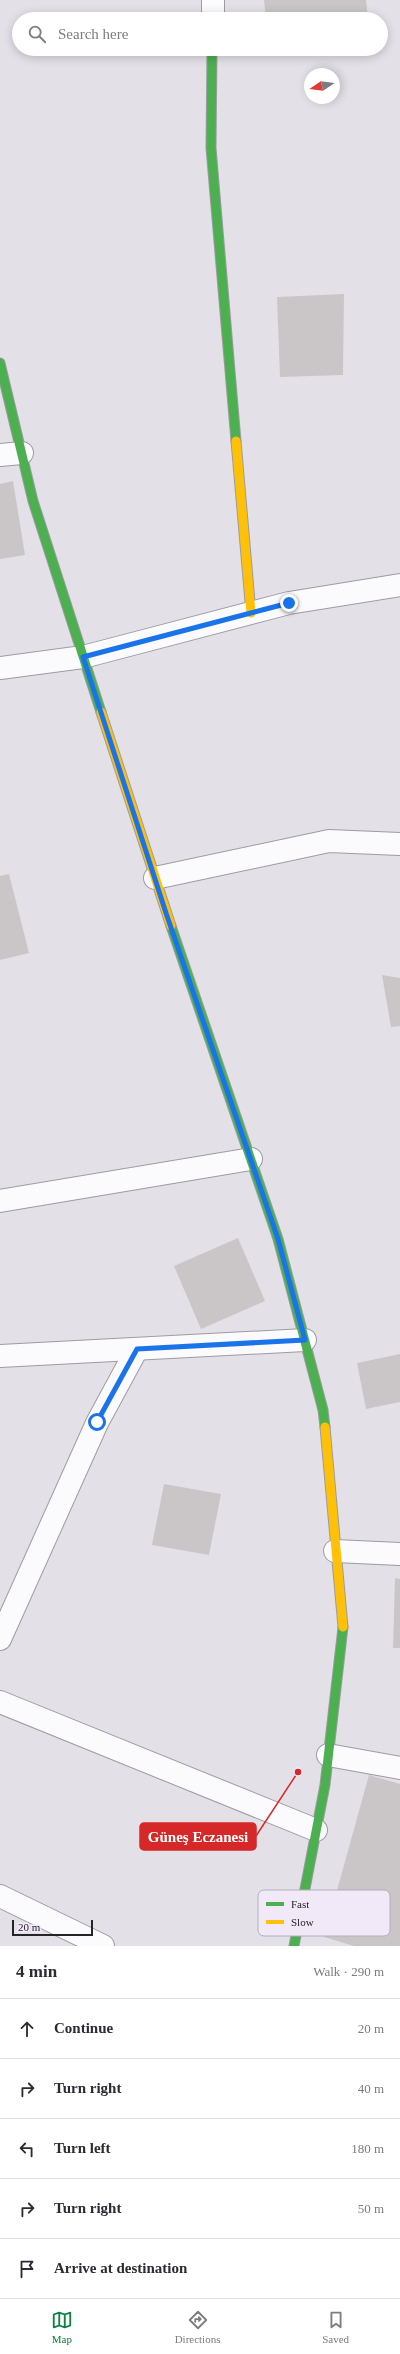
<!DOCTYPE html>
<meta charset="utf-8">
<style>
:root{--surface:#fff;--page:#f2f2f3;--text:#2b2b33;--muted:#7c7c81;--line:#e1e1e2;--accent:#0b8043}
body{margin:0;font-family:Georgia,serif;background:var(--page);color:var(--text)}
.compass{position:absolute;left:304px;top:68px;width:36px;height:36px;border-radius:50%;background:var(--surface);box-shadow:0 2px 10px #0003;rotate:257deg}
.scale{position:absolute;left:12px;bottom:10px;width:81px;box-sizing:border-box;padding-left:4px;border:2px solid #262329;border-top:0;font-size:11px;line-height:14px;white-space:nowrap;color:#262329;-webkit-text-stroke:3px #f1e9f8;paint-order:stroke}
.stop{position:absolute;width:12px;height:12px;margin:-9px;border:3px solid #1a73e8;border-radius:50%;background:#fff}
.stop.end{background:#1a73e8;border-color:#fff;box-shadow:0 1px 4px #0008}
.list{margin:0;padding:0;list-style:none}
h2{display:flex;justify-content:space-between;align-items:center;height:52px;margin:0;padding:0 16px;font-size:17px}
h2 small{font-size:13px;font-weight:400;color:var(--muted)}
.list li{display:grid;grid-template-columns:26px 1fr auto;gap:12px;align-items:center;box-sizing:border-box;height:60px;padding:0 16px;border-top:1px solid var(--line)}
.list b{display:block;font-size:15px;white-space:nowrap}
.list em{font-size:13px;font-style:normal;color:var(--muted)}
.icon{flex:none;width:22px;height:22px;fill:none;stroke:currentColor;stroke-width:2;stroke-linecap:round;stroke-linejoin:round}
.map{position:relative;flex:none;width:400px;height:1946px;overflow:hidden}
.search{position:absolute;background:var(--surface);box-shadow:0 2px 10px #0003;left:12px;right:12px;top:12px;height:44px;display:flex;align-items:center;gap:10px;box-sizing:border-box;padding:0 14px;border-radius:22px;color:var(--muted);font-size:15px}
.sheet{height:352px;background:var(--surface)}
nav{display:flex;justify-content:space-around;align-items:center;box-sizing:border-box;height:56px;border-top:1px solid var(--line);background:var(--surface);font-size:11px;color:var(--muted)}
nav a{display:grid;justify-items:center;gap:2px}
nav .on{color:var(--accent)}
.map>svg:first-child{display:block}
.building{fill:#cac6c8}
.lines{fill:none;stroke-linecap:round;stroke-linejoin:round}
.street-casing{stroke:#9e9ba2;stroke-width:24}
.fast-casing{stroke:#9e9ba2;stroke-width:11}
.slow-casing{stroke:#9e9ba2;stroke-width:11}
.street{stroke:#fbfafc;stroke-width:22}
.fast{stroke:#4caf50;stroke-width:9}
.slow{stroke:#ffc107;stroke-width:9}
.route{stroke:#1a73e8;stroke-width:5}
.key{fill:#f1e9f8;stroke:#b4aeba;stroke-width:1}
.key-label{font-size:11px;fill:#262329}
.leader{fill:none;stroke:#d62828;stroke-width:1.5}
.callout-dot{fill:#d62828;stroke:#f1e9f8;stroke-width:1.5}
.callout{fill:#d62828;stroke:#d62828;stroke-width:1.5}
.callout-label{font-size:15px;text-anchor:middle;font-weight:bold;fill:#fff}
</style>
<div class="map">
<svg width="400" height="1946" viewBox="0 0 400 1946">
<rect width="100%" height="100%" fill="#e3e0e8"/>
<g class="building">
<path d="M264,0H366L368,19H266Z"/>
<path d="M268,49H319V50L269,55Z"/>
<path d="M344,294L343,375L280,377L277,297Z"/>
<path d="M13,481L25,555L0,559V484Z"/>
<path d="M9,874L29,953L0,960V876Z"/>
<path d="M382,975L400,978V1026L391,1027Z"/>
<path d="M238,1238L265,1301L201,1329L174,1266Z"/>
<path d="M400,1354V1402L366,1409L357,1363Z"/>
<path d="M164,1484L221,1494L209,1555L152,1545Z"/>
<path d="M395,1578L400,1579V1648H393Z"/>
<path d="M369,1775L400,1784V1946H354L324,1937Z"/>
</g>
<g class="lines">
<defs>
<g id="street">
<path d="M213,19V0"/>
<path d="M0,455L22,453"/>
<path d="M0,668L83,657L289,603L400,585"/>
<path d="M155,878L329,841L400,844"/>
<path d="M0,1201L251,1159"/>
<path d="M0,1356L305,1340"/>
<path d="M335,1551L400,1554"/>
<path d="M0,1639L97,1423L137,1349"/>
<path d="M0,1702L316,1830"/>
<path d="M328,1755L400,1768"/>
<path d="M0,1896L103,1946"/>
</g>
<g id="fast">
<path d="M212,49L211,148L236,441"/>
<path d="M0,363L33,501L101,712"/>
<path d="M171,926L278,1239L323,1410L325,1427"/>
<path d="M294,1946L325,1785L343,1627"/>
</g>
<g id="slow">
<path d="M236,441L251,613"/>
<path d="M101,712L171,926"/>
<path d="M325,1427L343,1627"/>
</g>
</defs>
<use href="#street" class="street-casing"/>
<use href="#fast" class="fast-casing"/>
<use href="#slow" class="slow-casing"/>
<use href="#street" class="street"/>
<use href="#fast" class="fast"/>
<use href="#slow" class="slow"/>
</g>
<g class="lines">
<path class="route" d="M97,1422L137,1349L305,1340L278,1239L166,913L83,657L289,603"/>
</g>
<rect x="258" y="1890" width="132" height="46" rx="6" class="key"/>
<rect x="266" y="1902" width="18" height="4" fill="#4caf50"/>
<rect x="266" y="1920" width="18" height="4" fill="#ffc107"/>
<g class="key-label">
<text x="291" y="1908">Fast</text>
<text x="291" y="1926">Slow</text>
</g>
<path class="leader" d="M298 1772L256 1836"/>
<circle class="callout-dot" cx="298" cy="1772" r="4"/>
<rect class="callout" x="140" y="1823" width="116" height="27" rx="4"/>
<g class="callout-label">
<text x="198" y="1842">Güneş Eczanesi</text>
</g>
</svg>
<svg class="compass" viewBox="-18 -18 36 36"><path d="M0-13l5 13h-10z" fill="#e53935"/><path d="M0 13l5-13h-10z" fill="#7c7c81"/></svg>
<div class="scale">20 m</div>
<div class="stop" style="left:97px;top:1422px"></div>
<div class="stop end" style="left:289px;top:603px"></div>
<div class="search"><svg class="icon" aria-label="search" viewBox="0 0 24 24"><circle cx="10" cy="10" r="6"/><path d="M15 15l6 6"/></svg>Search here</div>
</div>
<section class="sheet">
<h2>4 min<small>Walk · 290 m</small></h2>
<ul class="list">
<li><svg class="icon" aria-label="ahead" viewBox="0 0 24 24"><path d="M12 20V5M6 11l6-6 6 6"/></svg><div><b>Continue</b></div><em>20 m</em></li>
<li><svg class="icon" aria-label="right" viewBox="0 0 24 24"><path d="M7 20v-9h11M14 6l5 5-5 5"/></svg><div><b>Turn right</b></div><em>40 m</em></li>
<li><svg class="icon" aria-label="left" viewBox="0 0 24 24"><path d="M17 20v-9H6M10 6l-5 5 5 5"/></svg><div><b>Turn left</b></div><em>180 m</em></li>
<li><svg class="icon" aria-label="right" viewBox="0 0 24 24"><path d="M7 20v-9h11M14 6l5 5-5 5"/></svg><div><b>Turn right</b></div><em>50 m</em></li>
<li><svg class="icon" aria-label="arrive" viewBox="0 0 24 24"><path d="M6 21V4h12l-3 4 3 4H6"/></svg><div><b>Arrive at destination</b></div></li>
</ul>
</section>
<nav>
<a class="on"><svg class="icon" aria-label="map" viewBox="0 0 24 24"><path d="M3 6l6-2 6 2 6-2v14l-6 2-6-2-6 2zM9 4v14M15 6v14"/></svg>Map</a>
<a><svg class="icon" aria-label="directions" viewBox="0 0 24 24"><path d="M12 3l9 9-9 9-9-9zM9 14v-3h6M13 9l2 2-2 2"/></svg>Directions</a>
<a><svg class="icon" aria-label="saved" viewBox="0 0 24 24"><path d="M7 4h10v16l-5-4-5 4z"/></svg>Saved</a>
</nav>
